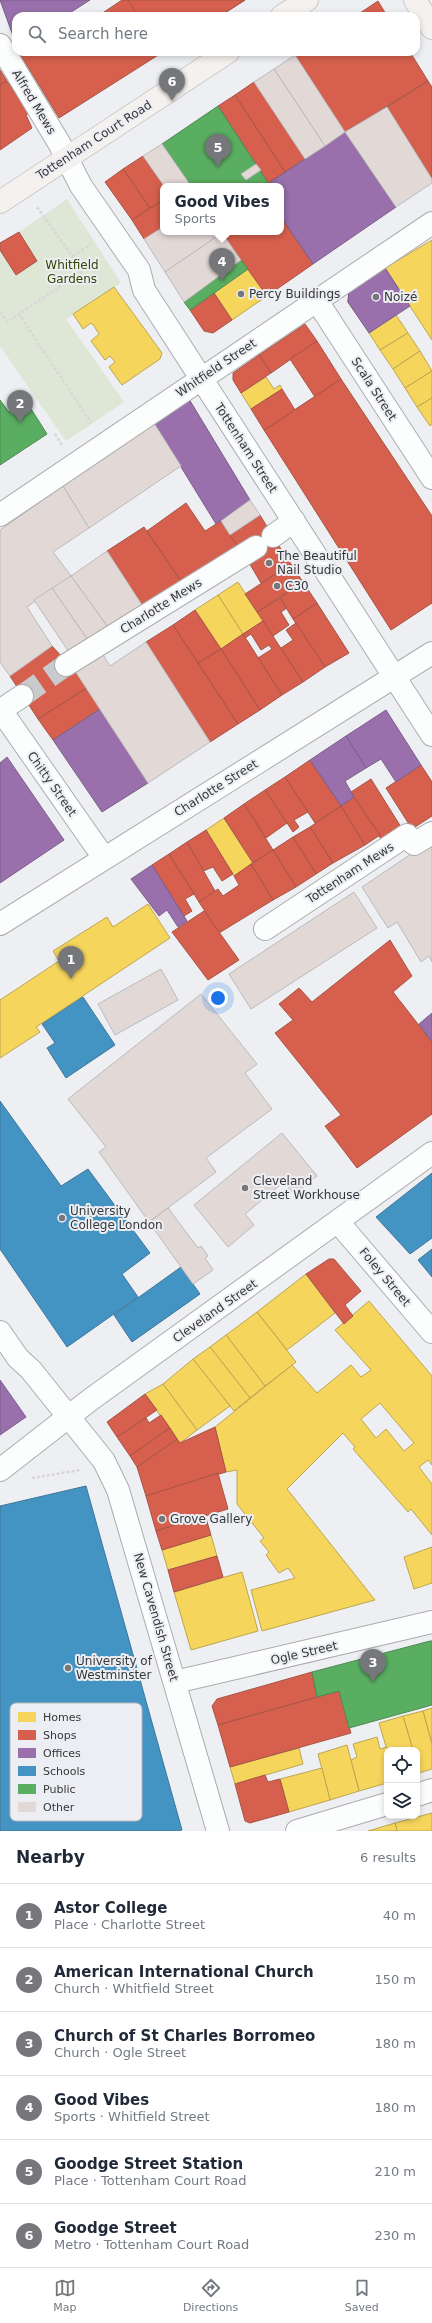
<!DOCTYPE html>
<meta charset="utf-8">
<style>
:root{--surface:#fff;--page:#f2f2f3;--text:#1f2937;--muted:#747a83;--line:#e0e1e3;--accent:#76777a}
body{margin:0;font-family:"DejaVu Sans",sans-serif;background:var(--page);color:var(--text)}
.controls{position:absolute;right:12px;bottom:12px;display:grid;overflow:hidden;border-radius:8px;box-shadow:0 2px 6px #0003}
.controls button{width:36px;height:36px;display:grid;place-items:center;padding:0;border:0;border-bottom:1px solid var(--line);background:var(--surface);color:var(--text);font:20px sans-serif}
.you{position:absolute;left:218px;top:998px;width:14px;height:14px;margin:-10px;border:3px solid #fff;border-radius:50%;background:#1a73e8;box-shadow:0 0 0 6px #1a73e833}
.badge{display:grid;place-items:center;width:26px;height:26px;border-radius:50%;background:var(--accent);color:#fff;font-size:13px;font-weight:700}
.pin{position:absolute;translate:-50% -33px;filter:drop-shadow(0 1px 2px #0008)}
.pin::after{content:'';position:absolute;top:21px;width:14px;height:12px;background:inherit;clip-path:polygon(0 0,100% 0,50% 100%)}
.popup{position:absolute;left:160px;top:183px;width:124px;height:52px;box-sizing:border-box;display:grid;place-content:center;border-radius:8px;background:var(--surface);filter:drop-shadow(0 1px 3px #0005);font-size:13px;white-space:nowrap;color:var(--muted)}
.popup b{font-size:15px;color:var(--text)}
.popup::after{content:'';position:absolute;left:50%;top:100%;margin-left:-8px;border:8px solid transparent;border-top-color:var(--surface)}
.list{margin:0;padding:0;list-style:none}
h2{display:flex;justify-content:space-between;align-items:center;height:52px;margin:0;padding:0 16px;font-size:17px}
h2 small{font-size:13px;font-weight:400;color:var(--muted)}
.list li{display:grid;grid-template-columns:26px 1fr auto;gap:12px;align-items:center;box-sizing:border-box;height:64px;padding:0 16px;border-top:1px solid var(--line)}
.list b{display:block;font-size:15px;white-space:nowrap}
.list p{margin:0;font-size:13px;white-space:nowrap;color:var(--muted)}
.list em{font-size:13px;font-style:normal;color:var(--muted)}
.icon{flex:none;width:22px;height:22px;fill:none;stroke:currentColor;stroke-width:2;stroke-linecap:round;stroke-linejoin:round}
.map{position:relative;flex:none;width:432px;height:1831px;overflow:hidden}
.search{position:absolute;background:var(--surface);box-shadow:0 2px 6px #0003;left:12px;right:12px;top:12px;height:44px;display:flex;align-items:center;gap:10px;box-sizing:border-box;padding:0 14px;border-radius:12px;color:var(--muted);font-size:15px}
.sheet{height:436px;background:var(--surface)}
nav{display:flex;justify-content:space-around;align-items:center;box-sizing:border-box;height:56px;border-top:1px solid var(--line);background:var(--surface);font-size:11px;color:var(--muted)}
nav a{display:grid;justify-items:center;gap:2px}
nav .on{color:var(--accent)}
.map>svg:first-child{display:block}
.green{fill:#dee6d6}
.homes{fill:#f6d55c;stroke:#bca652;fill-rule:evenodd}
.shops{fill:#d6604d;stroke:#a65447}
.offices{fill:#9970ab;stroke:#7b5f89}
.schools{fill:#4393c3;stroke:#3f779a}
.public{fill:#5aae61;stroke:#4f8a55}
.building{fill:#e2d9d6;stroke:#bbbabc}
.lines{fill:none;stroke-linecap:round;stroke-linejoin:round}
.minor-tunnel{stroke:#c9cacd;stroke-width:22;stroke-dasharray:22 11;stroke-linecap:butt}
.minor-casing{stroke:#acacae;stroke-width:24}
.major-casing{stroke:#c9cacb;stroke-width:24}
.path{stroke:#d7d7d8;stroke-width:2.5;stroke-dasharray:3 2;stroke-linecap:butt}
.minor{stroke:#fcfdfd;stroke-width:22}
.major{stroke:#f5f1ee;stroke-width:22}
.poi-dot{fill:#76777a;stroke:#edeef3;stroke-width:1.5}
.labels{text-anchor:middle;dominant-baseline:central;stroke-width:4;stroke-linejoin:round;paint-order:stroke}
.street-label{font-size:12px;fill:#363739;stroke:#edeef3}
.park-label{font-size:12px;fill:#314702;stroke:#edeef3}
.poi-label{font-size:12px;fill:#363739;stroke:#edeef3;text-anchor:start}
.key{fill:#edeef3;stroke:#b6b7bb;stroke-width:1}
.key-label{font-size:11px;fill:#363739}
</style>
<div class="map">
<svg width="432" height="1831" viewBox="0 0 432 1831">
<rect width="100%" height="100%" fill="#eeeff2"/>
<path class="green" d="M67,199L121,283L66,319L124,402L66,441L0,346V250L16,274L37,261L19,232Z"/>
<g class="homes">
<path d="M432,240V340L385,268Z"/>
<path d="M248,269L267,296L232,320L214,293Z"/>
<path d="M114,287L162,353L160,359L122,385L109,367L115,362L110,356L105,360L91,341L99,334L94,326L91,323L83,329L73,314Z"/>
<path d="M396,315L408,333L380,350L369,333Z"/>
<path d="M408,333L420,351L393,369L380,350Z"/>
<path d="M420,351L432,371L405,388L393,369Z"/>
<path d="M432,371V398L417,407L405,388Z"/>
<path d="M266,377L274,389L280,385L282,389L251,409L241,393Z"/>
<path d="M432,398V424L430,426L417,407Z"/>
<path d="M238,582L263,621L243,634L218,595Z"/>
<path d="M218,595L243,634L221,649L195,610Z"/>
<path d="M224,818L253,863L234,876L206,830Z"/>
<path d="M148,904L170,938L36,1027L40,1032L0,1058V1000L59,961L53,951L107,917L113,927Z"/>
<path d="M306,1274L335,1313L287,1350L257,1312Z"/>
<path d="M369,1301L432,1376V1465L428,1460L419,1467L432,1484V1535L411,1509L408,1512L353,1449L355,1447L343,1433L287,1489L375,1600L262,1631L251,1590L295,1578L288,1568L279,1573L266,1555L269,1552L260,1541L264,1538L237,1504V1470L226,1472L215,1427L292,1365L317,1393L351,1365L361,1377L371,1370L335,1330ZM380,1403L414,1443L404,1451L386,1429L376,1438L361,1419Z"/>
<path d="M257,1312L296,1362L265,1386L226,1335Z"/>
<path d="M226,1335L265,1386L250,1398L210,1347Z"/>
<path d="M210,1347L250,1398L234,1411L193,1359Z"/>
<path d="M193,1359L230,1406L197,1430L163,1384Z"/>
<path d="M163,1384L197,1430L180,1443L145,1394Z"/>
<path d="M211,1535L217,1556L168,1570L162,1550Z"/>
<path d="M432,1547V1583L414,1589L404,1557Z"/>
<path d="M242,1572L258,1631L191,1650L174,1592Z"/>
<path d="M432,1708V1744L423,1711Z"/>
<path d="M423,1711L432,1744V1769L419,1773L417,1750H413L403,1716Z"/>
<path d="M403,1716L413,1750H387L379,1723Z"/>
<path d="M377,1737L380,1749L387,1747V1783L359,1791L351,1760L357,1757L353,1744Z"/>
<path d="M347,1745L359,1791L330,1800L318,1754Z"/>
<path d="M299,1748L303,1764L235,1784L230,1767Z"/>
<path d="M322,1768L330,1800L289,1812L280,1779Z"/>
<path d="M432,1813V1831H397L395,1823Z"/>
<path d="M395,1823L397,1831H368Z"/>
</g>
<g class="shops">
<path d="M122,0H245L220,16H98Z"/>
<path d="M128,0H245L220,16H138Z"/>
<path d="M378,1L387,16H356L357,15Z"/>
<path d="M23,52H163L59,118L20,54Z"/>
<path d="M300,52H410L428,81L345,132L295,55Z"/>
<path d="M0,70L7,81L0,85Z"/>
<path d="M7,81L29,113L26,115L32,128L0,150V85Z"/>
<path d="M428,81L432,87V179L387,107Z"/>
<path d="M254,82L305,159L285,172L235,95Z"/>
<path d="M235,95L285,172L268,183L218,106Z"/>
<path d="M143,156L164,186L163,200L150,208L123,169Z"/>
<path d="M123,169L150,208L132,220L105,182Z"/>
<path d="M163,200V227L144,239L132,220Z"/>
<path d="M281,217L313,264L267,296L221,232H281Z"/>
<path d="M19,232L37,261L16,275L0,250V243Z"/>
<path d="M385,268L404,298L364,325L348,302L349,290Z"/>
<path d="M214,293L232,320L213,333L204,331L190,310Z"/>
<path d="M305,324L317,341L271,373L259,355Z"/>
<path d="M317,341L341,379L315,397L290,359Z"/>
<path d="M259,355L271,373L241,393L233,380V373Z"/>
<path d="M341,379L432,516V603L391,630L264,430Z"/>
<path d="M282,389L295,410L264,430L251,409Z"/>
<path d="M186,503L205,531L221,521L238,547L182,583L147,531Z"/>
<path d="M260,515L277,543L260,554L238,547L230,535Z"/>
<path d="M144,527L182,583L144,608L107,551Z"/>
<path d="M277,543L291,564L261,583L248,561Z"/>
<path d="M291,564L303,582L257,612L245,594Z"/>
<path d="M303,582L317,603L293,619L280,598Z"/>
<path d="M280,598L287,608L281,612L289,625L273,636L257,612Z"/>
<path d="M317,603L349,653L325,667L293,619Z"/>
<path d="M195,610L221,649L198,663L173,625Z"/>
<path d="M263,621L303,682L282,695L258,658L272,649L269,645L261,650L251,634L245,638L243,634Z"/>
<path d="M296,623L325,667L303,682L281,648L293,640L286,630Z"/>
<path d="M173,625L238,724L210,742L146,642Z"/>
<path d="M243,634L282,695L260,710L221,649Z"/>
<path d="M52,646L75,671L87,688L38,719L10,676Z"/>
<path d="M221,649L260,710L238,724L198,663Z"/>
<path d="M87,688L100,709L53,740L38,719Z"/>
<path d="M310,760L341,806L315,823L285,777Z"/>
<path d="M421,765L432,782V816L412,829L386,788Z"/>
<path d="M285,777L308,812L294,820L299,827L293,832L265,790Z"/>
<path d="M371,779L401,827L381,839L351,792Z"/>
<path d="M265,790L287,823L266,838L244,804Z"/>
<path d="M354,797L380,835L365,845L341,806Z"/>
<path d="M244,804L273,850L253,863L224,818Z"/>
<path d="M341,806L365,845L333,863L310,827Z"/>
<path d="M310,827L333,863L316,874L293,837Z"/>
<path d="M206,830L233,874L222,881L213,867L203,871L187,842Z"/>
<path d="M293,837L316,874L296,887L273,850Z"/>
<path d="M187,842L215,891L199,902L169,854Z"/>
<path d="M273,850L296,887L273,900L251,864Z"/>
<path d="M169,854L194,894L185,899L192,911L184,916L152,865Z"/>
<path d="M251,864L273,900L219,933L199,902L218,889L223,896L239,885L234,876Z"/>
<path d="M204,911L239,960L208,980L172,932Z"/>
<path d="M390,940L412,976L393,992L432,1042V1114L357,1168L325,1126L341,1115L275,1033L293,1020L279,1004L299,988L312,1002Z"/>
<path d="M329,1259H334L361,1291L345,1305L353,1316L344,1324L306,1274Z"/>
<path d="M145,1394L157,1410L117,1437L107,1422Z"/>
<path d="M161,1415L170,1428L130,1456L117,1437L146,1418L149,1423Z"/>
<path d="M215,1427L226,1472L146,1496L137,1467L177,1439L180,1443Z"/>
<path d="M170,1428L177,1439L137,1467L130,1456Z"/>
<path d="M218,1473L228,1509L156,1531L146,1496Z"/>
<path d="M205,1515L211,1535L162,1550L156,1531Z"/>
<path d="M217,1556L223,1577L174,1592L168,1570Z"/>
<path d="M312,1672L317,1697L218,1725L212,1706L217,1699Z"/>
<path d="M339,1691L351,1733L230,1767L218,1725Z"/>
<path d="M265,1775L268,1782L280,1779L289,1812L250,1823L245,1821L235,1784Z"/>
</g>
<g class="offices">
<path d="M0,0H90L65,16H16V44Z"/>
<path d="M345,132L396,207L313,264L281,217V186H265Z"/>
<path d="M385,268L410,306L369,333L348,302L349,290Z"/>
<path d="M189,399L250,500L216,524L154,423Z"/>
<path d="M100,709L148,783L102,812L53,740Z"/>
<path d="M386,710L421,765L396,782L381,759L366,768L346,736Z"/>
<path d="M346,736L366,768L345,781L354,797L341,806L310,760Z"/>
<path d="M7,757L64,840L0,883V763Z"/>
<path d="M152,865L187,921L178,927L167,910L159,916L131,879Z"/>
<path d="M432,1013V1042L419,1024Z"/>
<path d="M0,1380L26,1417L0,1435Z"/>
</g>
<g class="schools">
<path d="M83,997L115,1045L66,1078L47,1048L55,1043L42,1024Z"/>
<path d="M0,1101L61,1186L88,1169L150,1253L122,1274L138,1297L67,1347L0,1249Z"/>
<path d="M432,1173V1238L410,1254L376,1217Z"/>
<path d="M432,1249V1277L418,1260Z"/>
<path d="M181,1267L200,1294L132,1342L114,1315Z"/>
<path d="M86,1486L182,1830L177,1831H0V1506Z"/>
</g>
<g class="public">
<path d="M218,106L268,183L265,186H191L162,144Z"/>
<path d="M241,260L248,269L190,310L184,302Z"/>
<path d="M0,400L9,412L26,401L47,434L0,465Z"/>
<path d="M430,1641H432V1705L349,1728L339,1691L317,1697L312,1672Z"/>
</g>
<g class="building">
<path d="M295,55L345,132L325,146L274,69Z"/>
<path d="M274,69L325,146L305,159L254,82Z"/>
<path d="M387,107L432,179V183L396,207L345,132Z"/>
<path d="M162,144L191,186H164L143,156Z"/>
<path d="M256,164L261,170L246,180L241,174Z"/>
<path d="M163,227V232L222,233L165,272L144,239Z"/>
<path d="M222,233L241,260L184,302L165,272Z"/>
<path d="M154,423L181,466L89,528L63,486Z"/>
<path d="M63,486L89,528L53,552L71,576L27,607L52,646L10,676L0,662V530Z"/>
<path d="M250,500L260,515L230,535L221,521Z"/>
<path d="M107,551L144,608L110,630L71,576Z"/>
<path d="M71,576L110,630L90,643L52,588Z"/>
<path d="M52,588L90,643L71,655L34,600Z"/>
<path d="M146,642L210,742L148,783L75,671L102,653L110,666Z"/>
<path d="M432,840V962L429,956L421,962L397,922L388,928L362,887Z"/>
<path d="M354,892L377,928L251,1009L229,974Z"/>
<path d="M161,969L178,1000L115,1035L98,1004Z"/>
<path d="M201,994L257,1064L245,1073L272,1109L206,1158L216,1172L149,1222L99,1152L106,1147L68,1099Z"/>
<path d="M282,1133L317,1176L294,1194L284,1182L245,1214L254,1225L228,1247L194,1205Z"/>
<path d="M168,1208L198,1248L201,1246L208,1256L205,1258L213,1270L193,1284L149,1222Z"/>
</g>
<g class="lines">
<path class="minor-tunnel" d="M22,696L66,665"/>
<defs>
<g id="minor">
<path d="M0,45L59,143L81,186L139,270L144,290L432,735"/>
<path d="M317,301L432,478"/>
<path d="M0,515L432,223"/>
<path d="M273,536L294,521"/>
<path d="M66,665L256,547"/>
<path d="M0,709L104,858"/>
<path d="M1,710L22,696"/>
<path d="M0,924L432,653"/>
<path d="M265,929L407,835L414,844L432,833"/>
<path d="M338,1222L432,1332"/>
<path d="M0,1332L18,1358L31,1370L104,1461L118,1490L218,1831"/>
<path d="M0,1470L90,1400L432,1153"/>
<path d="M175,1682L432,1622"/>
<path d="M417,1795L432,1790"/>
<path d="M297,1831L387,1804"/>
</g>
<g id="major">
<path d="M415,0L432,28"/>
<path d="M282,16L307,0"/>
<path d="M0,202L228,52"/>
</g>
</defs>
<use href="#minor" class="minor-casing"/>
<use href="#major" class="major-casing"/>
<g class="path">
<path d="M37,207L83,271L19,314L91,423"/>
<path d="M73,256L91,244"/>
<path d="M0,312L7,322L19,314"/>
<path d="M55,434L62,445"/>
<path d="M32,1478L80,1470"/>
</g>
<use href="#minor" class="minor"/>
<use href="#major" class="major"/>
</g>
<g class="poi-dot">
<circle cx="241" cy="294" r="4"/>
<circle cx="376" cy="297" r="4"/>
<circle cx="269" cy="563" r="4"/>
<circle cx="277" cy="586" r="4"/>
<circle cx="245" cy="1188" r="4"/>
<circle cx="62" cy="1218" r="4"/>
<circle cx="162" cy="1519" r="4"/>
<circle cx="68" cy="1668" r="4"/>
</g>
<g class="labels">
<g class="street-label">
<text transform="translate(34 102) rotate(59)">Alfred Mews</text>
<text transform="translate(94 140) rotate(-33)">Tottenham Court Road</text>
<text transform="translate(216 368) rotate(-34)">Whitfield Street</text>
<text transform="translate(374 389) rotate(57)">Scala Street</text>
<text transform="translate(246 448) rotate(57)">Tottenham Street</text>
<text transform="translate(161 606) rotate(-32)">Charlotte Mews</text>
<text transform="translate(52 784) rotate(55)">Chitty Street</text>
<text transform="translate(216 788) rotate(-32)">Charlotte Street</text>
<text transform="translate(350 873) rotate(-33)">Tottenham Mews</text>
<text transform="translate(385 1277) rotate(50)">Foley Street</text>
<text transform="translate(215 1311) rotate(-35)">Cleveland Street</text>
<text transform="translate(156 1617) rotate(74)">New Cavendish Street</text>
<text transform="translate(304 1653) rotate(-13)">Ogle Street</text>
</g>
<g class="park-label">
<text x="72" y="265">Whitfield<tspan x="72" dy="14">Gardens</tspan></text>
</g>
<g class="poi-label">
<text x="249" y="294">Percy Buildings</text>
<text x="384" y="297">Noizé</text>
<text x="277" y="556">The Beautiful<tspan x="277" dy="14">Nail Studio</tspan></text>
<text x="285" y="586">C30</text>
<text x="253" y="1181">Cleveland<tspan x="253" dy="14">Street Workhouse</tspan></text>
<text x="70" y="1211">University<tspan x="70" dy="14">College London</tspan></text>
<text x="170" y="1519">Grove Gallery</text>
<text x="76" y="1661">University of<tspan x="76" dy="14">Westminster</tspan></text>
</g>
</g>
<rect x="10" y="1703" width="132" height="118" rx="6" class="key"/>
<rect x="18" y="1712" width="18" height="10" fill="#f6d55c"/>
<rect x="18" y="1730" width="18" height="10" fill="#d6604d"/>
<rect x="18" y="1748" width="18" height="10" fill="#9970ab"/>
<rect x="18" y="1766" width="18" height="10" fill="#4393c3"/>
<rect x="18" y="1784" width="18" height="10" fill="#5aae61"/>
<rect x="18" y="1802" width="18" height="10" fill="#e2d9d6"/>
<g class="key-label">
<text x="43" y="1721">Homes</text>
<text x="43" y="1739">Shops</text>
<text x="43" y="1757">Offices</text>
<text x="43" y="1775">Schools</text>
<text x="43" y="1793">Public</text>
<text x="43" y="1811">Other</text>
</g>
</svg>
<div class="controls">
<button><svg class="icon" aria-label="locate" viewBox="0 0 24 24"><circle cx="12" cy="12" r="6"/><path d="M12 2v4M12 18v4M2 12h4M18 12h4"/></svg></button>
<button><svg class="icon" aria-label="layers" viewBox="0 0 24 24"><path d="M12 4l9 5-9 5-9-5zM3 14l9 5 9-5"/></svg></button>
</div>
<div class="you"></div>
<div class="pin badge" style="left:71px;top:979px">1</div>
<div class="pin badge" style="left:20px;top:423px">2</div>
<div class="pin badge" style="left:373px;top:1682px">3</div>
<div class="pin badge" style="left:222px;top:281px">4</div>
<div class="popup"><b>Good Vibes</b>Sports</div>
<div class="pin badge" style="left:218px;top:167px">5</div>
<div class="pin badge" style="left:172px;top:101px">6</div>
<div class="search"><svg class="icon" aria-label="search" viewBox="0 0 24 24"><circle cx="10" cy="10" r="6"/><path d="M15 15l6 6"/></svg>Search here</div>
</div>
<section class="sheet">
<h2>Nearby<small>6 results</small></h2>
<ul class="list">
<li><span class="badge">1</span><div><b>Astor College</b><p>Place · Charlotte Street</p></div><em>40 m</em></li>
<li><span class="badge">2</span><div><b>American International Church</b><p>Church · Whitfield Street</p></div><em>150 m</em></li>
<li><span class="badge">3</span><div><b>Church of St Charles Borromeo</b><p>Church · Ogle Street</p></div><em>180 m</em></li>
<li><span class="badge">4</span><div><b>Good Vibes</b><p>Sports · Whitfield Street</p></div><em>180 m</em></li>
<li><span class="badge">5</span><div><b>Goodge Street Station</b><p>Place · Tottenham Court Road</p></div><em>210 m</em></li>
<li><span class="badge">6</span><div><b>Goodge Street</b><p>Metro · Tottenham Court Road</p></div><em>230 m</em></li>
</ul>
</section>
<nav>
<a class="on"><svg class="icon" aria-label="map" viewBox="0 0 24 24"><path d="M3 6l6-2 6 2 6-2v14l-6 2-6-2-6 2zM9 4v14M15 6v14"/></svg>Map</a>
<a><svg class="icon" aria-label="directions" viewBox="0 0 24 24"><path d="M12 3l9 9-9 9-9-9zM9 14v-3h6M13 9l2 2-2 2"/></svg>Directions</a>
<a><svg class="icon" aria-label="saved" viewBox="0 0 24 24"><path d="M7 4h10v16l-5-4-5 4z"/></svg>Saved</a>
</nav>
